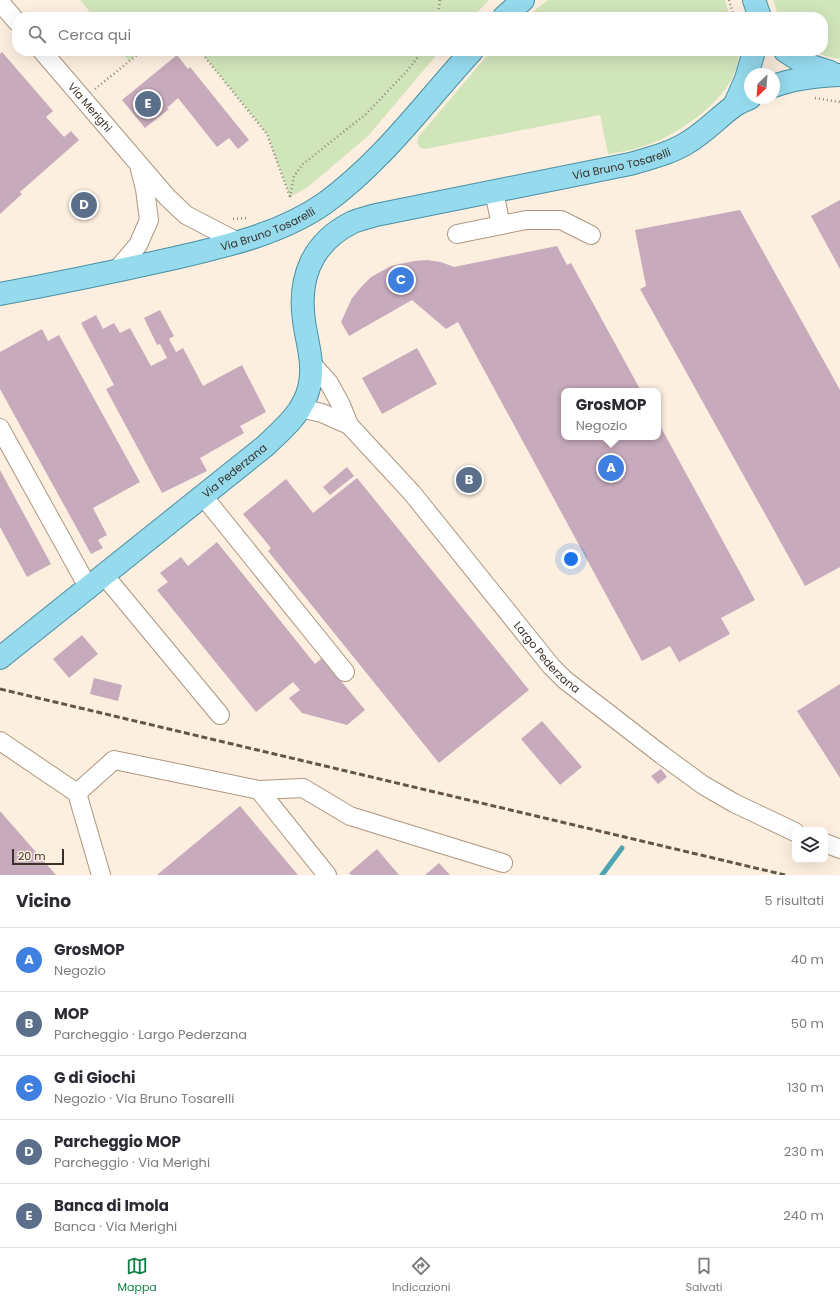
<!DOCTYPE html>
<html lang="it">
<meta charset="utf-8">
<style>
:root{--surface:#fff;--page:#f2f2f3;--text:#2b2b33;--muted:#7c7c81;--line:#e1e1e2;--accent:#0b8043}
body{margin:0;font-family:Poppins,sans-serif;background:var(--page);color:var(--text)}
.controls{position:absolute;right:12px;bottom:12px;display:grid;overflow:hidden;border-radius:8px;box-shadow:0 4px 16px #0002}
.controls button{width:36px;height:36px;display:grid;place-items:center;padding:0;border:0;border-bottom:1px solid var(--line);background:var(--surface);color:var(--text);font:20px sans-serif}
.compass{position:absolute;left:744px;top:68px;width:36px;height:36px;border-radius:50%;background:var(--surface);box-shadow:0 4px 16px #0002;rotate:205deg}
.scale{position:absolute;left:12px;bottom:10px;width:52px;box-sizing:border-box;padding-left:4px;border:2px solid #3a3228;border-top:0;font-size:11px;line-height:14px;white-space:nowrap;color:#3a3228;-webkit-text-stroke:3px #fdefe0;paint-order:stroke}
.you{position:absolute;left:571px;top:559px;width:14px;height:14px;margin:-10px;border:3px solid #fff;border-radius:50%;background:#1a73e8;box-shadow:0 0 0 6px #1a73e833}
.badge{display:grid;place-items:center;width:26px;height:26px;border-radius:50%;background:var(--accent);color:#fff;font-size:13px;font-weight:700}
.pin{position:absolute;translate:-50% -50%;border:2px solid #fff;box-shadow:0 1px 4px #0006}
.popup{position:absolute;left:561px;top:388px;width:100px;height:52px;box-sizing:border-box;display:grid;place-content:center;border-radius:8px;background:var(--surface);filter:drop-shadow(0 1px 3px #0005);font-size:13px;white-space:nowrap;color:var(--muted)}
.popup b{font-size:15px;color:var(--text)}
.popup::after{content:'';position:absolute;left:50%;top:100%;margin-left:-8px;border:8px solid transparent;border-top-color:var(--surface)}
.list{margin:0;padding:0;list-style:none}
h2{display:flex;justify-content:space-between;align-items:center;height:52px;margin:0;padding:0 16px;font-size:17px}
h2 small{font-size:13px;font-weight:400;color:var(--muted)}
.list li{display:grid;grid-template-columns:26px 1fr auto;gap:12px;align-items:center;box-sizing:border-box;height:64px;padding:0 16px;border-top:1px solid var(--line)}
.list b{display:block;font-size:15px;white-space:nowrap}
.list p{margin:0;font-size:13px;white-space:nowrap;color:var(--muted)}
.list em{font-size:13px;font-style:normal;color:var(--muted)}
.icon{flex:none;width:22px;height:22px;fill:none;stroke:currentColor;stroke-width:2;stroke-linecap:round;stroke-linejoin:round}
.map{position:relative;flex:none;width:840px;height:875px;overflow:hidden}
.search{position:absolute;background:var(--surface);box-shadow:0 4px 16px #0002;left:12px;right:12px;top:12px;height:44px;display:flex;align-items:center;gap:10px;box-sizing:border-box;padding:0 14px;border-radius:16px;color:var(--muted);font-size:15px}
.sheet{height:372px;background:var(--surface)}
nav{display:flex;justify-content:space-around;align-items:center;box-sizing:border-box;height:56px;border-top:1px solid var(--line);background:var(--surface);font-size:11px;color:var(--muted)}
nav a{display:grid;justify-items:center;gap:2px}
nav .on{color:var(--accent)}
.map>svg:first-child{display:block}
.green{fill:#d1e5bb}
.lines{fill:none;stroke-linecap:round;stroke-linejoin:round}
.stream{stroke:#4ea4b1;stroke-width:5}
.building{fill:#c7aabc}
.minor-casing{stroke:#ac977f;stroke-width:20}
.major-casing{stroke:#4890a2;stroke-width:24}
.path{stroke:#92877b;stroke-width:2.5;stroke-dasharray:1 3;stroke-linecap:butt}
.minor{stroke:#fff;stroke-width:18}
.major{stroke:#96daee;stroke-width:22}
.rail{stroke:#60564b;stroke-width:3;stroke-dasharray:6 3;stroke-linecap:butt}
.labels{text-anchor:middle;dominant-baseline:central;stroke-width:3;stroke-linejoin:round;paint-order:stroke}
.street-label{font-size:11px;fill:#3a3228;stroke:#fdefe0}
</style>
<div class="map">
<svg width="840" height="875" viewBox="0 0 840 875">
<rect width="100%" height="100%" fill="#fdefe0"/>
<g class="green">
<path d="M80,0H489L473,17H94Z"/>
<path d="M548,0H725L730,17H526Z"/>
<path d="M773,0H840V59L828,57L812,51H823V17H779Z"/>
<path d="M121,51H142L129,61Z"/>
<path d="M200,51H440L368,136L308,187L290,197L267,134Z"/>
<path d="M491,51H739C739,57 738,63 736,69C726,101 680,133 650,144C637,149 623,152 608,154L600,115L425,149L420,148L417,143L418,137Z"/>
</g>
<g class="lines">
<path class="stream" d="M602,875L622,848"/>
</g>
<g class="building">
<path d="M2,52L53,111L46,117L64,137L71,131L79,140L20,192L22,194L0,214V54Z"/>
<path d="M177,55L188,69L190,67L249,140L238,149L229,138L217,147L178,98L167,108L169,109L145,128L122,100Z"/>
<path d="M840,200V269L811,216Z"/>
<path d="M740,210L840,390V567L805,586L640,289L646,286L635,230Z"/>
<path d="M557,246L567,265L571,263L641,391H564V437H658V422L755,600L721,618L730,634L679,662L670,646L642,661L458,322L446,329L412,300L349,336L341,322L352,298L362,286L371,277L391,266L414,261L427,260L441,262L454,267Z"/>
<path d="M160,310L174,336L169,339L176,352L183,348L203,386L242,365L266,412L240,426L244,433L200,458L207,471L162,493L106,389L114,385L81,323L96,315L103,329L114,323L120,333L130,328L151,366L167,358L160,344L157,345L144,318Z"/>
<path d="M42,329L48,341L59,335L140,482L93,508L107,535L98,540L103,548L91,554L0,389V352Z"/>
<path d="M417,348L437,384L382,414L362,378Z"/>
<path d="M347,467L354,476L330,495L323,487Z"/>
<path d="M0,470L51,564L27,577L0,527Z"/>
<path d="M357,478L529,690L439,763L268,551L271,548L243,514L286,479L313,513Z"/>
<path d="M217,542L315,664L322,658L365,710L347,725L302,713L289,698L300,690L293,682L256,712L157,590L168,582L160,573L181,557L188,566Z"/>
<path d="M82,635L98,654L69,678L53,659Z"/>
<path d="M94,678L122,685L118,701L90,694Z"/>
<path d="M840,684V778L797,711Z"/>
<path d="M542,721L582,767L560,785L521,739Z"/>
<path d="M661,769L667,777L658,784L651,776Z"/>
<path d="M240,806L298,875H157Z"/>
<path d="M0,811L56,875H0Z"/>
<path d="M377,849L399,875H351L349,873Z"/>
<path d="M439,863L450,875H425Z"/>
</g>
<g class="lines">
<defs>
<g id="minor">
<path d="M0,2L17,22"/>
<path id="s1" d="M42,51L167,197L186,215L238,242"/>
<path d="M494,192L501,225"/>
<path d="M457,234L526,220H561L591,235"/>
<path d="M115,272L138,245L149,220L145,189L140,169"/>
<path id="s2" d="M311,363L329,383L341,405L349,425L412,493L551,666L565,680L662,755L703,785L734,803L795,832"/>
<path d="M300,408L322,413L349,425"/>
<path d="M0,428L88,587"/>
<path d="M203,496L345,672"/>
<path d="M104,575L220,715"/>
<path d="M0,741L77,793L101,875"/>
<path d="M259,790L303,788L350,816L503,863"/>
<path d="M77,793L114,760L259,790L327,875"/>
<path d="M825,843L840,849"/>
</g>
<g id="major">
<path d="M754,0L760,17"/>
<path d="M504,17L523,0"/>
<path d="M785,51L805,64L830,72"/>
<path d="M774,86C795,78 817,76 840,75"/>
<path d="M734,106L746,79L754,51"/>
<path id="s3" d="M0,294C59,283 117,271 175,258C226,246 281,234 325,203C383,161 424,103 472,51"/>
<path id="s4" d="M0,658L264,447C282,430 303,413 309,388C315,365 307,343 304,321C298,278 312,242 353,222C360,219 369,217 376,215L630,164C651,158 672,153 690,141C706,131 719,117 734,106C738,103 745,100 750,98"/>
</g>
</defs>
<use href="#minor" class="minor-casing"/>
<use href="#major" class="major-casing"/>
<g class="path">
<path d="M729,0L734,17"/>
<path d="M438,17L440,0"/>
<path d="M200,51L267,134L290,197"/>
<path d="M95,89L142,51"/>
<path d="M815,98L840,102"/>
<path d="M290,197L294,176L303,164L366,114L405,73L423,51"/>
<path d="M233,219L246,218"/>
</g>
<use href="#minor" class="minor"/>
<use href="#major" class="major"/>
<path class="rail" d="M0,689L785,875"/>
</g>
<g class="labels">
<g class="street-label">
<text stroke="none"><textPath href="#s1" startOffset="74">Via Merighi</textPath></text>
<text stroke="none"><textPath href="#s4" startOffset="875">Via Bruno Tosarelli</textPath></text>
<text stroke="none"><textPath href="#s3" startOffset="276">Via Bruno Tosarelli</textPath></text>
<text stroke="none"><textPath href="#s4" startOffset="300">Via Pederzana</textPath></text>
<text stroke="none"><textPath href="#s2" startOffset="379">Largo Pederzana</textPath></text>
</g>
</g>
</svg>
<div class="controls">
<button><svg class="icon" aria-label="layers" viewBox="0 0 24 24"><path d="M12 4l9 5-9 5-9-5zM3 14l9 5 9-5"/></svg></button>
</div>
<svg class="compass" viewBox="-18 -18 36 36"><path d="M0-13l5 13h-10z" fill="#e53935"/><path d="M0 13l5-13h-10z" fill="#7c7c81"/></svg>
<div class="scale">20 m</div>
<div class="you"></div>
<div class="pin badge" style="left:611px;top:468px;background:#3f7fe0">A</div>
<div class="popup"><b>GrosMOP</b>Negozio</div>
<div class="pin badge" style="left:469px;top:480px;background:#5c6f8a">B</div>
<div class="pin badge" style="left:401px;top:280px;background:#3f7fe0">C</div>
<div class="pin badge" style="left:84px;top:205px;background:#5c6f8a">D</div>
<div class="pin badge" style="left:148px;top:104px;background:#5c6f8a">E</div>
<div class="search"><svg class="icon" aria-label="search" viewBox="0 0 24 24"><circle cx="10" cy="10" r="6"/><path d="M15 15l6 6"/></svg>Cerca qui</div>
</div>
<section class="sheet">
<h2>Vicino<small>5 risultati</small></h2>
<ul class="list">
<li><span class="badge" style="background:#3f7fe0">A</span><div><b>GrosMOP</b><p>Negozio</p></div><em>40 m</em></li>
<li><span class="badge" style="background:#5c6f8a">B</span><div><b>MOP</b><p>Parcheggio · Largo Pederzana</p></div><em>50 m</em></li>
<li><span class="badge" style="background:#3f7fe0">C</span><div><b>G di Giochi</b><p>Negozio · Via Bruno Tosarelli</p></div><em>130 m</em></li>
<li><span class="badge" style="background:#5c6f8a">D</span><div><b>Parcheggio MOP</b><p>Parcheggio · Via Merighi</p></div><em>230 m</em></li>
<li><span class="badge" style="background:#5c6f8a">E</span><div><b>Banca di Imola</b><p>Banca · Via Merighi</p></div><em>240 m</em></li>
</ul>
</section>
<nav>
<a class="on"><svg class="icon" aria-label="map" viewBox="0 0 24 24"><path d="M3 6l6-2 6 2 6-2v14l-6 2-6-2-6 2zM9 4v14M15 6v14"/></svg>Mappa</a>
<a><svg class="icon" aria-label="directions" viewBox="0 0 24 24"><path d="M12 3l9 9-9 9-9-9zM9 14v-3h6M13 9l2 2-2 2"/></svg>Indicazioni</a>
<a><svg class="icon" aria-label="saved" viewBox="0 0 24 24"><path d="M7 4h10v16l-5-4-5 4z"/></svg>Salvati</a>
</nav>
